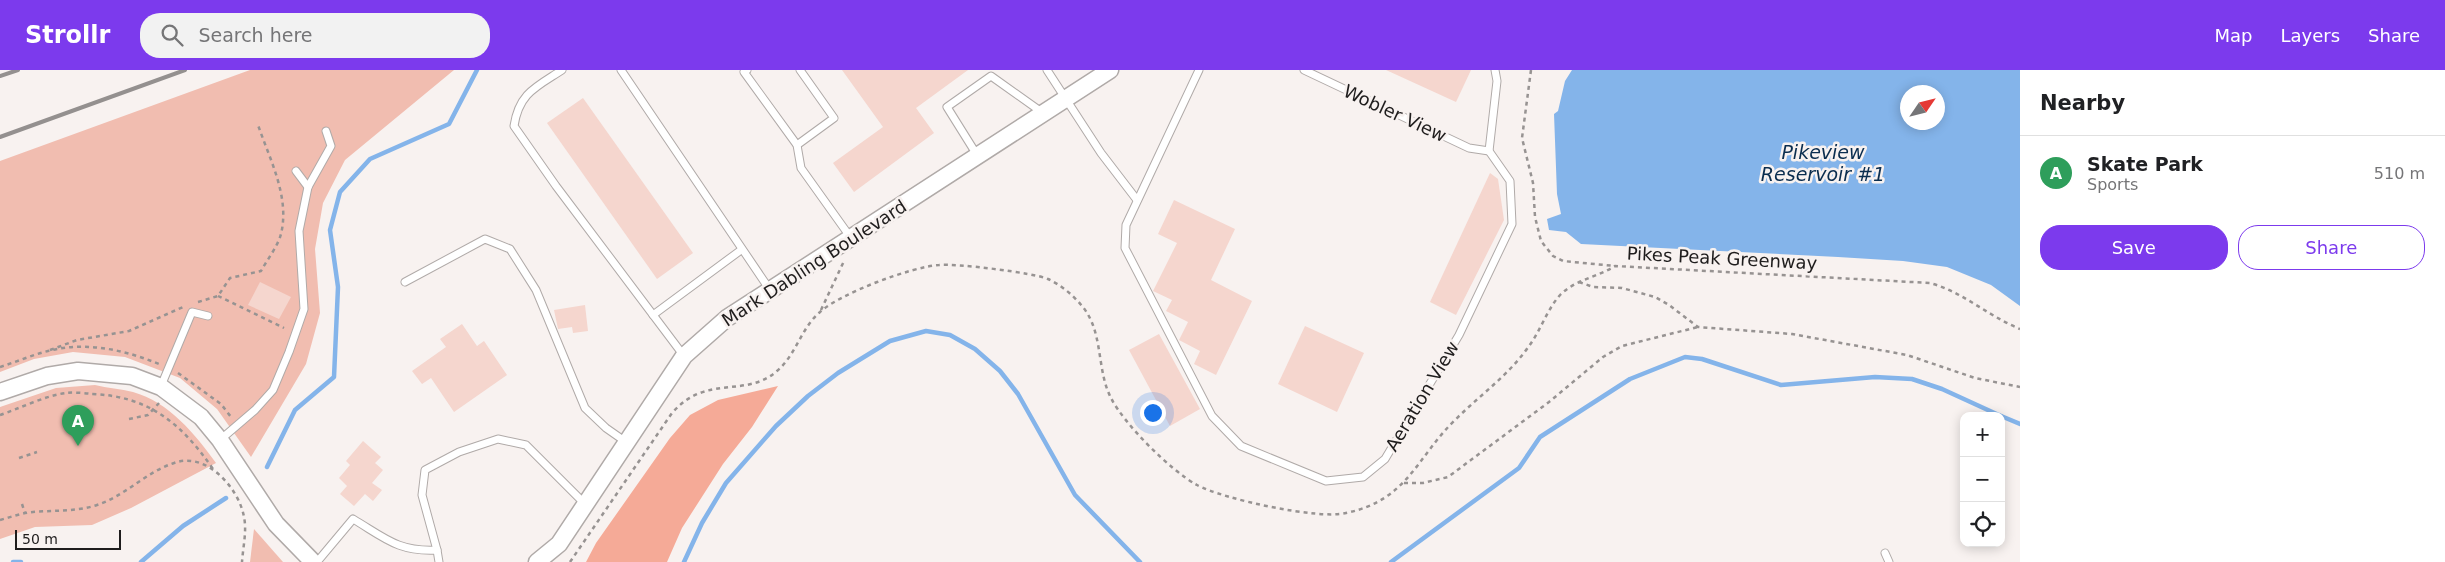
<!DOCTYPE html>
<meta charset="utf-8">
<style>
:root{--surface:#fff;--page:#f2f2f2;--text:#202124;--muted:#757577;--line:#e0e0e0;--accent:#7c3aed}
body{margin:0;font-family:"DejaVu Sans",sans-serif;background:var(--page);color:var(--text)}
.controls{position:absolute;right:15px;bottom:15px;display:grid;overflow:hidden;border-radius:10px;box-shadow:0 2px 12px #0003}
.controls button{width:45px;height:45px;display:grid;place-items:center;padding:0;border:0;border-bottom:1px solid var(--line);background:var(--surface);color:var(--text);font:25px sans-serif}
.compass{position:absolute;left:1900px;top:15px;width:45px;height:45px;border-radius:50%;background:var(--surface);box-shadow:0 2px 12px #0003;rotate:55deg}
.scale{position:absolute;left:15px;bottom:12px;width:106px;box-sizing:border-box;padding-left:5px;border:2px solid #1f1d1d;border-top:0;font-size:14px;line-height:18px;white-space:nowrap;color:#1f1d1d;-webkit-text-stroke:4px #f8f2f0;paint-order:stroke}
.you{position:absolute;left:1152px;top:342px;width:18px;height:18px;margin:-12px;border:4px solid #fff;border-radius:50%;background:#1a73e8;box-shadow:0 0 0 8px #1a73e833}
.badge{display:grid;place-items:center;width:32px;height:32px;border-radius:50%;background:var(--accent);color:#fff;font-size:16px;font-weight:700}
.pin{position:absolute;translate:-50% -41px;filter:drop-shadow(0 1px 2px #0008)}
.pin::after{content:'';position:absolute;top:26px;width:18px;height:15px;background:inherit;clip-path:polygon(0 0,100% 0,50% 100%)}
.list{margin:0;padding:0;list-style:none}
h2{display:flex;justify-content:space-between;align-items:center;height:65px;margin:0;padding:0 20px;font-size:21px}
h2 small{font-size:16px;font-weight:400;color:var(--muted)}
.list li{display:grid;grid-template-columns:32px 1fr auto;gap:15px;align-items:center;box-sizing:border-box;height:75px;padding:0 20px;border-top:1px solid var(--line)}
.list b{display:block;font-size:19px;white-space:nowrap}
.list p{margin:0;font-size:16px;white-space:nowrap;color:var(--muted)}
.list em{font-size:16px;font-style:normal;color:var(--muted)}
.actions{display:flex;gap:10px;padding:15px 20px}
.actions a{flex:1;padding:11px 0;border:1px solid var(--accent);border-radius:20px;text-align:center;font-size:18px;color:var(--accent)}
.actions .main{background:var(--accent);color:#fff}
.icon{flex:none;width:28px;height:28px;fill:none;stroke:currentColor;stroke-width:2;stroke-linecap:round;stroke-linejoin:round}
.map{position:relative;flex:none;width:2020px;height:492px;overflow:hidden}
header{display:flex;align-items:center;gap:30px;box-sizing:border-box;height:70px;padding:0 25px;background:var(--accent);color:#fff}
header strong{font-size:24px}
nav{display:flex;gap:28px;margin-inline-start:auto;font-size:18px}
.search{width:350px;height:45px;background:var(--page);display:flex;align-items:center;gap:12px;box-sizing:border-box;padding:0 18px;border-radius:20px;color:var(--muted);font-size:19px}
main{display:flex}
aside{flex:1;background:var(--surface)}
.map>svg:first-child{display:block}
.green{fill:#f1bdb0}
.forest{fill:#f5aa97}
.water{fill:#84b4ea;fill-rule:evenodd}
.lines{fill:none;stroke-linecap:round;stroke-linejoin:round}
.stream{stroke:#84b4ea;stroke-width:4.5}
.building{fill:#f5d6ce}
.service-casing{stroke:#b0aaa8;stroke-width:9}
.tertiary-casing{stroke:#b0aaa8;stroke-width:19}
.path{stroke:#979392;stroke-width:2.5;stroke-dasharray:4 4;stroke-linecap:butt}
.service{stroke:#fff;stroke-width:7}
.tertiary{stroke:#fff;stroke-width:16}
.rail{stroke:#94908f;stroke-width:4}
.labels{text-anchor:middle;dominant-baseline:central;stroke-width:5;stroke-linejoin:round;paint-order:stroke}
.street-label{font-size:18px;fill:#1f1d1d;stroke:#f8f2f0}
.water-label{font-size:19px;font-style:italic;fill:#0a2d4f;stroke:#f8f2f0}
</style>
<header>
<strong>Strollr</strong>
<div class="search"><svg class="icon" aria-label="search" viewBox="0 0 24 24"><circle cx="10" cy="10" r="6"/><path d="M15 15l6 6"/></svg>Search here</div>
<nav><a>Map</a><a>Layers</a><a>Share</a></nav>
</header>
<main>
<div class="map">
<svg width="2020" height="492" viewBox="0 0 2020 492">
<rect width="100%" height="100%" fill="#f8f2f0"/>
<g class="green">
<path d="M250,0H454L345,90L323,133L315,179L320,243L306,294L251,387L217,339L180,308L125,287L73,282L34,289L0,302V91Z"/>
<path d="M95,315C107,318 121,319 133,322C169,332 195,364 216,393L131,438L92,455L35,457L0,469V337L56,318Z"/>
<path d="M254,459L283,492H250Z"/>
</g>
<path class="forest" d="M778,316L752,357L723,394L682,458L667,492H586L596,473L670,368L690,345L718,330Z"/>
<path class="water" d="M1572,0H2020V236L1991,215L1947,197L1903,191L1838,187L1581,174L1566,162L1549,160L1547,149L1561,144L1557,124L1554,44L1558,41L1565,11ZM1908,22H1938V52H1908Z"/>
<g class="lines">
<g class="stream">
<path d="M2001,346L2020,354"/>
<path d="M267,397L295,340L334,307L338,217L330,160L340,122L370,89L449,54L477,0"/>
<path d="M13,492H21"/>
<path d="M141,492L183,456L226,428"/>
<path d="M684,492L702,453L726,413L776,356L808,326L838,303L890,271L926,261L950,265L975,279L1000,301L1018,324L1075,425L1140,492"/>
<path d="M1391,492L1519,398L1540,367L1630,309L1685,287L1702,289L1781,315L1875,307L1912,309L1942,319L2001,346"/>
</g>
</g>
<g class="building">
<path d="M842,0H968L916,38L934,63L854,122L833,93L883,57Z"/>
<path d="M1386,0H1471L1456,32Z"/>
<path d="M583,28L693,183L657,209L547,53Z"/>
<path d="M1490,103L1498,109L1504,150L1456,245L1430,232Z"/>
<path d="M1174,130L1235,159L1211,210L1252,231L1216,305L1194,294L1200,281L1179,270L1188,252L1166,241L1172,230L1153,221L1177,173L1158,164Z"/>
<path d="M260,212L291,227L279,249L248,235Z"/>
<path d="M585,235L588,261L573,263L572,257L558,259L554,240Z"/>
<path d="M462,254L477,276L484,271L507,305L454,342L431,308L422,314L412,301L446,277L440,269Z"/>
<path d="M1305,256L1364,283L1337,342L1278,314Z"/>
<path d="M1159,264L1200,339L1170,356L1129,280Z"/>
<path d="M363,371L381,387L375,393L383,400L372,413L382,420L373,431L365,424L354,436L340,424L347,416L339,408L350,395L346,391Z"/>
</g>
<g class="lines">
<defs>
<g id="service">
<path d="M562,0C536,17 519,23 514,56L556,116L684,286"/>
<path d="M621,0L770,220"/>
<path d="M747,0L744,2L797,75L801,98L851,168"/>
<path d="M1047,0L1101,83L1137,130"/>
<path d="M1199,0L1126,155L1125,178L1212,346L1241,376L1326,411L1363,407L1385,389L1459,265L1512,154L1510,111L1489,81L1497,11L1495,0"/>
<path d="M1304,0L1469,78L1489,81"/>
<path d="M797,75L834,48L800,0"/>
<path d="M977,85L947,37L991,6L1043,43"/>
<path d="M296,101L308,117"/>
<path d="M405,212L485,169L510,179L536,220L585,338L606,358L626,372"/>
<path d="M653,245L741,180"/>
<path d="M161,316L192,242L208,246"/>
<path d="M220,370L255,340L273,320L289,282L304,239L299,161L308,117L331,76L326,61"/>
<path d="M437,480L422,425L425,400L459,382L498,369L526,375L585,434"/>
<path d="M1885,483L1889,492"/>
<path d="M317,492L353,449C385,468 398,482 437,480L439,492"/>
</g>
<g id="tertiary">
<path d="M0,322L47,306L78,301L132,306L161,317L201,347L220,370L276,454L313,492"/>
<path d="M537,492L559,474L684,286L727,248L1110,0"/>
</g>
</defs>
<use href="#service" class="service-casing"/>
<use href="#tertiary" class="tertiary-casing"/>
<g class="path">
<path d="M1531,0L1522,68L1533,113L1535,147L1541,171L1553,186L1563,191L1615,196"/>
<path d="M1579,212L1593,217L1622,218L1655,227L1669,235L1698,257L1792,264L1907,285L1975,308L2020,317"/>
<path d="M218,226L284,258"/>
<path d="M198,232L218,226L230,208L261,201C267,190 278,176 281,164C290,127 270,90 258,55"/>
<path d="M821,240L844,191"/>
<path d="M50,280L77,270L129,261L183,237"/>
<path d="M0,297C16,292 32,285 48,281C86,271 125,280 159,294"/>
<path d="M178,303L221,334L231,347"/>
<path d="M0,345C18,339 47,325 66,323C74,322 84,323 92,324C149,326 182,354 213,399"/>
<path d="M129,349L148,345L159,333"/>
<path d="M19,388L37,382"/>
<path d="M1404,413H1423L1448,407L1549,332L1603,287L1622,276L1698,257"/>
<path d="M22,434L25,443"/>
<path d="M0,450C11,447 22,443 33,442C55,440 76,442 97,435C125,426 146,402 174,393C206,381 239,418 244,447C247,461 243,477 242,492"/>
<path d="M570,492L672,343C707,303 745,329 777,301C796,285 801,258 820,242C841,223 911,197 939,195C955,193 1035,203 1048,209C1061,215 1073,225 1082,236C1104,262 1096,299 1111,328C1124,354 1171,401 1197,415C1223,429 1318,450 1346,443C1408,430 1416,388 1455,350C1480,325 1509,305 1529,276C1541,260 1547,239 1561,224C1577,209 1598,207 1615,196L1930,213C1963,222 1988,246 2020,259"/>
</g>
<use href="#service" class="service"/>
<use href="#tertiary" class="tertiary"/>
<g class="rail">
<path d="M0,6L18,0"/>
<path d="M0,67L185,0"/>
</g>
</g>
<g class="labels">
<g class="street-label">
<text transform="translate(1395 43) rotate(25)">Wobler View</text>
<text transform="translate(1722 188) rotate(3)">Pikes Peak Greenway</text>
<text transform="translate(814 193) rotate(-33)">Mark Dabling Boulevard</text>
<text transform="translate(1422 326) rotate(-59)">Aeration View</text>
</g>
<g class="water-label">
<text x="1823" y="82">Pikeview<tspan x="1823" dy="22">Reservoir #1</tspan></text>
</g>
</g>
</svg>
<div class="controls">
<button>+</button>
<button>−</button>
<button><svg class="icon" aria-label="locate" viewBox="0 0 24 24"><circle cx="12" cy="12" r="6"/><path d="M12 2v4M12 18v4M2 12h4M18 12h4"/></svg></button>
</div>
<svg class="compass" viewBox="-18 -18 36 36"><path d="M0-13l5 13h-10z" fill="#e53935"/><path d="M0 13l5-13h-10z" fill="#757577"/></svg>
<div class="scale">50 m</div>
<div class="you"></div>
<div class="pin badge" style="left:78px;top:376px;background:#2e9e5b">A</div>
</div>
<aside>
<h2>Nearby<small></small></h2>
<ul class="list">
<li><span class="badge" style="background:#2e9e5b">A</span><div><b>Skate Park</b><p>Sports</p></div><em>510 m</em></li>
</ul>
<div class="actions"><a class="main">Save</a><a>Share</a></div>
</aside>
</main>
